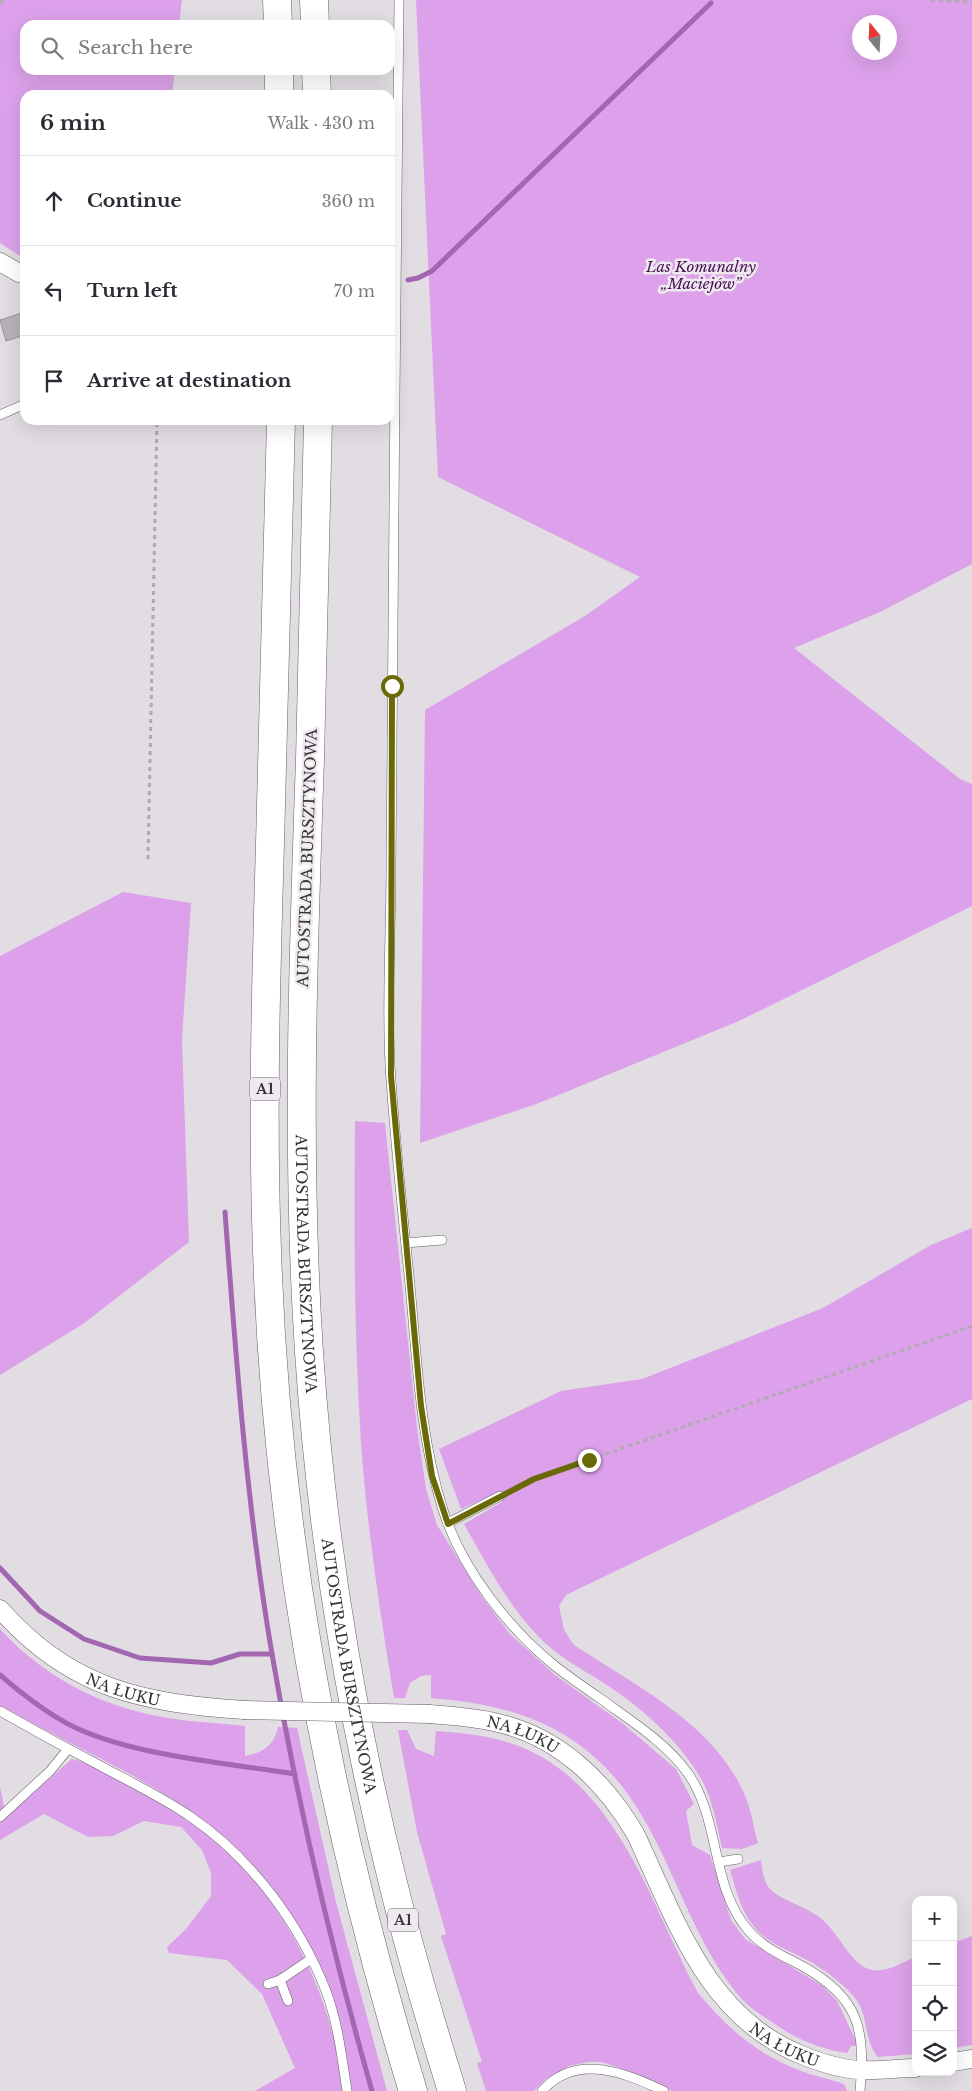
<!DOCTYPE html>
<meta charset="utf-8">
<style>
:root{--surface:#fff;--page:#f2f2f3;--text:#2b2b33;--muted:#7c7c81;--line:#e1e1e2}
body{margin:0;font-family:"Libre Baskerville",serif;background:var(--page);color:var(--text)}
.controls{position:absolute;right:15px;bottom:15px;display:grid;overflow:hidden;border-radius:10px;box-shadow:0 5px 20px #0002}
.controls button{width:45px;height:45px;display:grid;place-items:center;padding:0;border:0;border-bottom:1px solid var(--line);background:var(--surface);color:var(--text);font:25px sans-serif}
.compass{position:absolute;left:852px;top:15px;width:45px;height:45px;border-radius:50%;background:var(--surface);box-shadow:0 5px 20px #0002;rotate:342deg}
.stop{position:absolute;width:15px;height:15px;margin:-11px;border:4px solid #696a07;border-radius:50%;background:#fff}
.stop.end{background:#696a07;border-color:#fff;box-shadow:0 1px 5px #0008}
.list{margin:0;padding:0;list-style:none}
h2{display:flex;justify-content:space-between;align-items:center;height:65px;margin:0;padding:0 20px;font-size:21px}
h2 small{font-size:16px;font-weight:400;color:var(--muted)}
.list li{display:grid;grid-template-columns:32px 1fr auto;gap:15px;align-items:center;box-sizing:border-box;height:90px;padding:0 20px;border-top:1px solid var(--line)}
.list b{display:block;font-size:19px;white-space:nowrap}
.list em{font-size:16px;font-style:normal;color:var(--muted)}
.icon{flex:none;width:28px;height:28px;fill:none;stroke:currentColor;stroke-width:2;stroke-linecap:round;stroke-linejoin:round}
.map{position:relative;flex:none;width:972px;height:2091px;overflow:hidden}
.search{position:absolute;background:var(--surface);box-shadow:0 5px 20px #0002;left:20px;top:20px;width:375px;height:55px;display:flex;align-items:center;gap:12px;box-sizing:border-box;padding:0 18px;border-radius:15px;color:var(--muted);font-size:19px}
.panel{position:absolute;background:var(--surface);box-shadow:0 5px 20px #0002;left:20px;top:90px;width:375px;height:335px;border-radius:15px}
.map>svg:first-child{display:block}
.green{fill:#dca1ea;fill-rule:evenodd}
.lines{fill:none;stroke-linecap:round;stroke-linejoin:round}
.stream{stroke:#a366b1;stroke-width:5}
.building{fill:#b6b2b7;stroke:#979397}
.service-casing{stroke:#646165;stroke-width:10}
.minor-casing{stroke:#646165;stroke-width:19}
.motorway-casing{stroke:#646165;stroke-width:29}
.path{stroke:#aeaaae;stroke-width:3;stroke-dasharray:4 4;stroke-linecap:butt}
.service{stroke:#fff;stroke-width:9}
.minor{stroke:#fff;stroke-width:18}
.motorway{stroke:#fff;stroke-width:28}
.minor-bridge-casing{stroke:#646165;stroke-width:19;stroke-linecap:butt}
.minor-bridge{stroke:#fff;stroke-width:18}
.route{stroke:#696a07;stroke-width:6}
.labels{text-anchor:middle;dominant-baseline:central;stroke-width:5;stroke-linejoin:round;paint-order:stroke}
.shield{fill:#efeaef;stroke:#6e6b6e;stroke-width:1}
.shield-label{font-size:14px;font-weight:bold;fill:#373537}
.park-label{font-size:15px;font-style:italic;fill:#4b1057;stroke:#efeaef}
.street-label{font-size:15px;fill:#373537;stroke:#efeaef}
</style>
<div class="map">
<svg width="972" height="2091" viewBox="0 0 972 2091">
<rect width="100%" height="100%" fill="#e1dde2"/>
<g class="green">
<path d="M0,0H182L179,25H25V70H175L172,95H25V259L0,243Z"/>
<path d="M416,0H972V564L880,612L794,648L960,779L972,784V906L739,1021L539,1103L420,1143L425,710L585,616L640,577L438,477ZM860,22H890V52H860Z"/>
<path d="M123,892L191,903L182,1039L189,1242L83,1324L0,1375V956Z"/>
<path d="M355,1121L385,1123L417,1428L426,1489L437,1525L482,1597L510,1634L555,1675L622,1723L676,1769L694,1804L686,1811L692,1845L710,1855L731,1920L745,1939L823,1986L837,2001L856,2041V2046H851L847,2053C823,2050 798,2040 778,2026C764,2017 749,2008 739,1996C678,1923 666,1817 592,1755C546,1715 490,1703 431,1698V1675L421,1676L410,1683L405,1698H394C380,1613 367,1528 361,1443C354,1336 354,1228 355,1121Z"/>
<path d="M972,1228V1399L566,1595L559,1606L564,1630L574,1645C634,1685 711,1722 743,1791C751,1807 753,1826 758,1843L742,1849L722,1848C718,1831 715,1813 709,1796C696,1759 652,1716 620,1694C593,1674 560,1660 537,1635C506,1602 486,1563 464,1524L502,1502L497,1493L461,1509L439,1449L561,1391L642,1379L823,1308L931,1245Z"/>
<path d="M0,1629C34,1667 83,1697 132,1710C168,1721 207,1722 245,1726V1756C262,1753 274,1746 278,1727L297,1728L336,1902L387,2091H352C344,2036 330,1986 303,1936C294,1919 264,1889 249,1873C236,1857 223,1837 207,1824C144,1775 69,1745 0,1706Z"/>
<path d="M398,1730H407L416,1749L434,1756L436,1731C461,1733 486,1735 510,1743C616,1777 650,1904 698,1993C728,2029 759,2056 804,2072C817,2077 831,2079 844,2084L847,2091H672L628,2071L602,2062H588L569,2066L546,2079L534,2091H486L477,2063L482,2062L441,1936L446,1934L417,1832Z"/>
<path d="M72,1759C103,1766 134,1786 160,1803C176,1814 193,1823 208,1835C285,1897 332,1994 344,2091H255L295,2068L262,1994L227,1960L169,1953L167,1947L186,1929L211,1896V1873L202,1850L181,1827L144,1821L113,1836L88,1837L44,1814L0,1840V1787L6,1816Z"/>
<path d="M761,1860C762,1869 763,1881 770,1889C781,1901 810,1907 825,1922C839,1935 853,1967 872,1970C886,1973 903,1962 916,1957V2054L878,2057C864,2042 869,2015 855,1998C843,1983 827,1972 811,1962C793,1952 770,1945 756,1929C741,1912 736,1890 730,1870Z"/>
<path d="M972,1936V2045L953,2048V1943Z"/>
</g>
<g class="lines">
<g class="stream">
<path d="M408,280L418,278L432,271L711,3"/>
<path d="M225,1212C236,1360 247,1508 272,1654C297,1801 331,1947 372,2091"/>
<path d="M0,1568L40,1611L84,1639L140,1658L211,1663L240,1654H272"/>
<path d="M0,1675C22,1694 46,1713 72,1726C133,1756 227,1763 295,1774"/>
</g>
</g>
<path class="building" d="M25,312V335L6,341L0,320Z"/>
<g class="lines">
<defs>
<g id="service">
<path d="M399,0C397,288 392,577 391,865C391,936 386,1012 391,1081C396,1149 403,1218 410,1285C417,1361 420,1437 443,1510C462,1569 507,1627 555,1666C569,1677 585,1688 601,1699C631,1721 665,1742 687,1772C721,1819 710,1886 748,1930C763,1948 784,1956 804,1967C861,1999 865,2031 860,2091"/>
<path d="M0,415L25,404"/>
<path d="M406,1243L442,1240"/>
<path d="M448,1523L500,1496"/>
<path d="M0,1711C33,1730 66,1748 99,1765C130,1782 162,1797 191,1817C251,1858 300,1924 326,1991C338,2023 342,2058 347,2091"/>
<path d="M0,1817L50,1771L68,1749"/>
<path d="M719,1862L738,1859"/>
<path d="M280,1980L288,2001"/>
<path d="M268,1984L280,1980L311,1959"/>
<path d="M542,2091C576,2052 625,2073 664,2091"/>
</g>
<g id="minor">
<path d="M0,262L19,273"/>
<path id="s1" d="M0,1609C70,1689 143,1703 244,1710"/>
<path id="s2" d="M430,1714C453,1716 476,1717 498,1723C559,1737 604,1781 635,1833C676,1919 706,2018 804,2056C822,2063 843,2070 863,2070C880,2071 898,2068 916,2068"/>
<path d="M953,2062L972,2059"/>
</g>
<g id="motorway">
<path d="M277,0L278,25"/>
<path d="M314,0L315,25"/>
<path d="M279,70V95"/>
<path d="M316,70L317,95"/>
<path d="M281,420C278,561 274,702 270,844C266,979 262,1115 267,1250C276,1536 330,1818 413,2091"/>
<path id="s3" d="M318,420C315,533 313,646 310,759C303,956 296,1155 309,1352C321,1531 350,1713 394,1887C411,1956 431,2023 452,2091"/>
</g>
</defs>
<use href="#service" class="service-casing"/>
<use href="#minor" class="minor-casing"/>
<use href="#motorway" class="motorway-casing"/>
<g class="path">
<path d="M931,0L972,2"/>
<path d="M0,3L4,0"/>
<path d="M148,859L157,420"/>
<path d="M509,1492L534,1479L972,1326"/>
</g>
<use href="#service" class="service"/>
<use href="#minor" class="minor"/>
<use href="#motorway" class="motorway"/>
<defs>
<path id="minor-bridge" d="M244,1710L430,1714"/>
</defs>
<use href="#minor-bridge" class="minor-bridge-casing"/>
<use href="#minor-bridge" class="minor-bridge"/>
</g>
<g class="lines">
<path class="route" d="M392,686L391,1076L421,1406L432,1476L448,1524L534,1479L589,1460"/>
</g>
<g class="labels">
<g class="shield">
<rect x="250" y="1077.5" width="30" height="23" rx="4"/>
<rect x="388" y="1908.5" width="30" height="23" rx="4"/>
</g>
<g class="shield-label">
<text x="265" y="1089">A1</text>
<text x="403" y="1920">A1</text>
</g>
<g class="park-label">
<text x="701" y="266">Las Komunalny<tspan x="701" dy="17">„Maciejów”</tspan></text>
</g>
<g class="street-label">
<text transform="translate(307 858) rotate(-88)">AUTOSTRADA BURSZTYNOWA</text>
<text stroke="none"><textPath href="#s3" startOffset="844">AUTOSTRADA BURSZTYNOWA</textPath></text>
<text stroke="none"><textPath href="#s3" startOffset="1249">AUTOSTRADA BURSZTYNOWA</textPath></text>
<text stroke="none"><textPath href="#s1" startOffset="150">NA ŁUKU</textPath></text>
<text stroke="none"><textPath href="#s2" startOffset="96">NA ŁUKU</textPath></text>
<text stroke="none"><textPath href="#s2" startOffset="515">NA ŁUKU</textPath></text>
</g>
</g>
</svg>
<div class="controls">
<button>+</button>
<button>−</button>
<button><svg class="icon" aria-label="locate" viewBox="0 0 24 24"><circle cx="12" cy="12" r="6"/><path d="M12 2v4M12 18v4M2 12h4M18 12h4"/></svg></button>
<button><svg class="icon" aria-label="layers" viewBox="0 0 24 24"><path d="M12 4l9 5-9 5-9-5zM3 14l9 5 9-5"/></svg></button>
</div>
<svg class="compass" viewBox="-18 -18 36 36"><path d="M0-13l5 13h-10z" fill="#e53935"/><path d="M0 13l5-13h-10z" fill="#7c7c81"/></svg>
<div class="stop" style="left:392px;top:686px"></div>
<div class="stop end" style="left:589px;top:1460px"></div>
<div class="search"><svg class="icon" aria-label="search" viewBox="0 0 24 24"><circle cx="10" cy="10" r="6"/><path d="M15 15l6 6"/></svg>Search here</div>
<section class="panel">
<h2>6 min<small>Walk · 430 m</small></h2>
<ul class="list">
<li><svg class="icon" aria-label="ahead" viewBox="0 0 24 24"><path d="M12 20V5M6 11l6-6 6 6"/></svg><div><b>Continue</b></div><em>360 m</em></li>
<li><svg class="icon" aria-label="left" viewBox="0 0 24 24"><path d="M17 20v-9H6M10 6l-5 5 5 5"/></svg><div><b>Turn left</b></div><em>70 m</em></li>
<li><svg class="icon" aria-label="arrive" viewBox="0 0 24 24"><path d="M6 21V4h12l-3 4 3 4H6"/></svg><div><b>Arrive at destination</b></div></li>
</ul>
</section>
</div>
